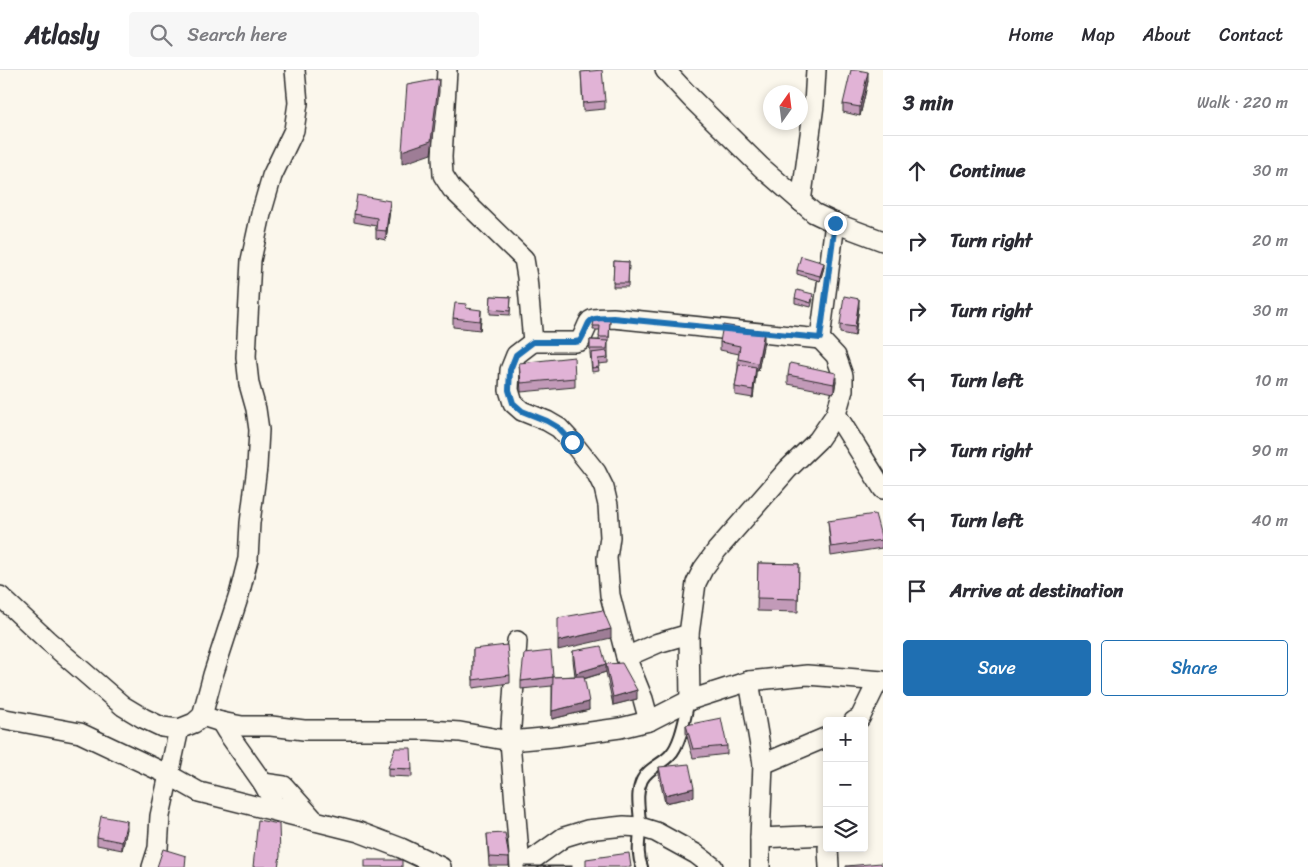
<!DOCTYPE html>
<meta charset="utf-8">
<style>
:root{--surface:#fff;--page:#f7f7f7;--text:#2b2b33;--muted:#7c7c81;--line:#e1e1e2;--accent:#1f6fb2}
body{margin:0;font-family:Sriracha,sans-serif;background:var(--page);color:var(--text)}
.controls{position:absolute;right:15px;bottom:15px;display:grid;overflow:hidden;border-radius:5px;box-shadow:0 2px 8px #0003}
.controls button{width:45px;height:45px;display:grid;place-items:center;padding:0;border:0;border-bottom:1px solid var(--line);background:var(--surface);color:var(--text);font:25px sans-serif}
.compass{position:absolute;left:763px;top:15px;width:45px;height:45px;border-radius:50%;background:var(--surface);box-shadow:0 2px 8px #0003;rotate:14deg}
.stop{position:absolute;width:15px;height:15px;margin:-11px;border:4px solid #1f6fb2;border-radius:50%;background:#fff}
.stop.end{background:#1f6fb2;border-color:#fff;box-shadow:0 1px 5px #0008}
.list{margin:0;padding:0;list-style:none}
h2{display:flex;justify-content:space-between;align-items:center;height:65px;margin:0;padding:0 20px;font-size:21px}
h2 small{font-size:16px;font-weight:400;color:var(--muted)}
.list li{display:grid;grid-template-columns:32px 1fr auto;gap:15px;align-items:center;box-sizing:border-box;height:70px;padding:0 20px;border-top:1px solid var(--line)}
.list b{display:block;font-size:19px;white-space:nowrap}
.list em{font-size:16px;font-style:normal;color:var(--muted)}
.actions{display:flex;gap:10px;padding:15px 20px}
.actions a{flex:1;padding:11px 0;border:1px solid var(--accent);border-radius:5px;text-align:center;font-size:18px;color:var(--accent)}
.actions .main{background:var(--accent);color:#fff}
.icon{flex:none;width:28px;height:28px;fill:none;stroke:currentColor;stroke-width:2;stroke-linecap:round;stroke-linejoin:round}
.map{position:relative;flex:none;width:883px;height:797px;overflow:hidden}
header{display:flex;align-items:center;gap:30px;box-sizing:border-box;height:70px;padding:0 25px;background:var(--surface);border-bottom:1px solid var(--line)}
header strong{font-size:24px}
nav{display:flex;gap:28px;margin-inline-start:auto;font-size:18px}
.search{width:350px;height:45px;background:var(--page);display:flex;align-items:center;gap:12px;box-sizing:border-box;padding:0 18px;border-radius:5px;color:var(--muted);font-size:19px}
main{display:flex}
aside{flex:1;background:var(--surface)}
.map>svg:first-child{display:block}
.lines{fill:none;stroke-linecap:round;stroke-linejoin:round}
.service-casing{stroke:#2b2b2b;stroke-width:14}
.minor-casing{stroke:#2b2b2b;stroke-width:22}
.service{stroke:#fbf7ec;stroke-width:10}
.minor{stroke:#fbf7ec;stroke-width:19}
.wall{fill:#c29ab8;stroke:#2b2b2b}
.shaded-wall{fill:#9e7d96;stroke:#2b2b2b}
.building{fill:#e1b3d6;stroke:#2b2b2b}
.route{stroke:#1f6fb2;stroke-width:6}
</style>
<header>
<strong>Atlasly</strong>
<div class="search"><svg class="icon" aria-label="search" viewBox="0 0 24 24"><circle cx="10" cy="10" r="6"/><path d="M15 15l6 6"/></svg>Search here</div>
<nav><a>Home</a><a>Map</a><a>About</a><a>Contact</a></nav>
</header>
<main>
<div class="map">
<svg width="883" height="797" viewBox="0 0 883 797">
<rect width="100%" height="100%" fill="#fbf7ec"/>
<filter id="ink" filterUnits="userSpaceOnUse"><feTurbulence type="fractalNoise" baseFrequency=".02" numOctaves="2"/><feDisplacementMap in="SourceGraphic" scale="10" xChannelSelector="R" yChannelSelector="G"/><feConvolveMatrix kernelMatrix="1 2 1 2 8 2 1 2 1" color-interpolation-filters="sRGB"/></filter>
<g filter="url(#ink)">
<g class="lines">
<defs>
<path id="service" d="M642,797C636,782 640,771 640,756C640,740 635,725 642,710C647,699 662,694 670,685C681,674 685,646 689,631"/>
<g id="minor">
<path d="M447,0L442,87L443,105L452,119L524,189L527,207L533,272L516,285L510,300L509,320L513,333L522,341L547,351L559,358L572,372L596,402L604,418L608,435L610,467L607,488L610,525L626,587L643,629L649,651"/>
<path d="M665,0L692,29L761,97L814,143L835,153L883,171"/>
<path d="M801,132L814,35L816,0"/>
<path d="M533,272H575L580,271C593,248 583,248 613,248L820,269"/>
<path d="M836,344L883,419"/>
<path d="M0,526L47,570L123,636L143,648L162,657L179,659L194,653L202,646L213,605L239,525L248,489L250,453L257,397L259,360L256,339L249,314L246,287L251,190L261,144L272,106L294,60L298,33L295,0"/>
<path d="M517,571L510,671L520,797"/>
<path d="M626,587L658,573L689,564"/>
<path d="M749,611L763,694L760,768V797"/>
<path d="M690,630L689,564L696,513L703,499L717,480L788,399L818,370L836,344L843,320V306L836,286L820,269L835,153"/>
<path d="M202,646L221,652L242,656H271L304,660H428L460,662L510,671L554,667L620,658L649,651L690,630L749,611L807,605L883,611"/>
<path d="M0,648L80,663L169,705L199,722L359,762L401,778L441,797"/>
<path d="M854,651L860,648L878,611"/>
<path d="M221,652L227,662L263,713L275,735L288,740"/>
<path d="M763,694L827,667"/>
<path d="M263,713L284,716L315,751L314,750"/>
<path d="M760,768L827,765"/>
<path d="M828,778L829,797"/>
<path d="M152,797L158,778L160,746L179,659"/>
<path d="M522,797L564,767L587,760L624,756L640,757L656,762L696,784L713,797"/>
</g>
</defs>
<use href="#service" class="service-casing"/>
<use href="#minor" class="minor-casing"/>
<use href="#service" class="service"/>
<use href="#minor" class="minor"/>
</g>
<g class="wall">
<path d="M581,2L605,31V39L583,41Z"/>
<path d="M868,11L860,46L843,42V34Z"/>
<path d="M390,139L386,170L376,168V156L354,152V144Z"/>
<path d="M614,191L629,192L628,217H613Z"/>
<path d="M824,197L820,211L797,204V200Z"/>
<path d="M491,226L511,227L510,245L490,244Z"/>
<path d="M795,228L813,229L811,237L795,233Z"/>
<path d="M859,237L855,266L840,263V255Z"/>
<path d="M453,248H481L480,260L453,257Z"/>
<path d="M594,249L610,250L609,272H608V293L598,294L599,301L592,302L590,283V270H599L600,260H593Z"/>
<path d="M764,271L758,301H756L753,328L735,325V317L738,298V289L739,284L720,280V272Z"/>
<path d="M519,293L575,308V317L521,322Z"/>
<path d="M788,305L836,311L834,323L788,314Z"/>
<path d="M828,451L882,470V478L831,486Z"/>
<path d="M758,493L799,494L798,542L757,541Z"/>
<path d="M473,579L510,605V613L473,618Z"/>
<path d="M573,581L606,594L637,629L613,635L606,602L584,609L589,640L552,649V616L521,619V611L553,607L575,606L573,590Z"/>
<path d="M686,655L727,676V684L693,688L686,663Z"/>
<path d="M659,697L694,727L665,733L659,706Z"/>
<path d="M388,698L412,699V707L388,706Z"/>
<path d="M127,759L122,780L97,775V767Z"/>
<path d="M487,764L509,788V796H489Z"/>
</g>
<g class="shaded-wall">
<path d="M868,2V11L860,46V37Z"/>
<path d="M439,9V22L431,84L402,94V81Z"/>
<path d="M390,131V139L386,170V161Z"/>
<path d="M824,193V197L820,211V206Z"/>
<path d="M859,229V237L855,266V257Z"/>
<path d="M481,240V248L480,260V251Z"/>
<path d="M764,262V271L758,301V293Z"/>
<path d="M756,297V305L753,328V320Z"/>
<path d="M836,303V311L834,323V314Z"/>
<path d="M611,559V568L558,580V571Z"/>
<path d="M606,594V602L576,611V603Z"/>
<path d="M637,620V629L613,635V627Z"/>
<path d="M589,632V640L552,649V641Z"/>
<path d="M694,718V727L665,733V725Z"/>
<path d="M127,751V759L122,780V772Z"/>
</g>
<g class="building">
<path d="M602,0L605,31L583,33L581,2Z"/>
<path d="M851,0H858L868,2L860,37L843,34Z"/>
<path d="M439,9L431,71L402,81L407,15Z"/>
<path d="M357,125L390,131L386,161L376,160L377,148L354,144Z"/>
<path d="M801,186L824,193L820,206L797,200Z"/>
<path d="M614,191L629,192L628,213H613Z"/>
<path d="M797,220L813,224L811,233L795,228Z"/>
<path d="M491,226L511,227L510,241L490,239Z"/>
<path d="M844,226L859,229L855,257L840,255Z"/>
<path d="M455,233L467,234L466,238L481,240L480,251L453,248Z"/>
<path d="M594,249L610,250L609,267H599L600,256H593Z"/>
<path d="M723,255L764,262L758,293L738,289L740,276L720,272Z"/>
<path d="M590,270L608,271L607,279H590Z"/>
<path d="M607,281L608,288L598,289L599,297L592,298L591,283Z"/>
<path d="M574,287L575,308L521,313L519,293Z"/>
<path d="M790,293L836,303L834,314L788,305Z"/>
<path d="M739,294L756,297L753,320L735,317Z"/>
<path d="M875,444L882,470L831,477L828,451Z"/>
<path d="M758,493L799,494L798,529L757,528Z"/>
<path d="M603,540L611,559L558,571V548Z"/>
<path d="M507,575L510,605L473,610V579Z"/>
<path d="M601,576L606,594L576,603L573,581Z"/>
<path d="M551,581L553,607L521,611L524,584Z"/>
<path d="M622,593L637,620L613,627L606,594Z"/>
<path d="M584,606L589,632L552,641L553,607Z"/>
<path d="M721,648L727,676L693,679L686,655Z"/>
<path d="M395,678H411L412,699L388,698Z"/>
<path d="M689,694L694,718L665,725L659,697Z"/>
<path d="M101,746L127,751L122,772L97,767Z"/>
<path d="M258,750L279,754L280,786L278,797H253Z"/>
<path d="M505,763L509,788L489,787L487,764Z"/>
<path d="M163,779L186,786L185,797H157Z"/>
<path d="M629,783L631,797H586V789Z"/>
<rect x="365" y="790" width="37" height="7"/>
<path d="M881,793L882,797H846V796Z"/>
<rect x="524" y="796" width="48" height="1"/>
</g>
</g>
<g class="lines" filter="url(#ink)">
<path class="route" d="M572,372L559,358L547,351L522,341L513,333L509,320L510,300L516,285L533,272H575L580,271C593,249 583,248 613,248L820,268L835,153"/>
</g>
</svg>
<div class="controls">
<button>+</button>
<button>−</button>
<button><svg class="icon" aria-label="layers" viewBox="0 0 24 24"><path d="M12 4l9 5-9 5-9-5zM3 14l9 5 9-5"/></svg></button>
</div>
<svg class="compass" viewBox="-18 -18 36 36"><path d="M0-13l5 13h-10z" fill="#e53935"/><path d="M0 13l5-13h-10z" fill="#7c7c81"/></svg>
<div class="stop" style="left:572px;top:372px"></div>
<div class="stop end" style="left:835px;top:153px"></div>
</div>
<aside>
<h2>3 min<small>Walk · 220 m</small></h2>
<ul class="list">
<li><svg class="icon" aria-label="ahead" viewBox="0 0 24 24"><path d="M12 20V5M6 11l6-6 6 6"/></svg><div><b>Continue</b></div><em>30 m</em></li>
<li><svg class="icon" aria-label="right" viewBox="0 0 24 24"><path d="M7 20v-9h11M14 6l5 5-5 5"/></svg><div><b>Turn right</b></div><em>20 m</em></li>
<li><svg class="icon" aria-label="right" viewBox="0 0 24 24"><path d="M7 20v-9h11M14 6l5 5-5 5"/></svg><div><b>Turn right</b></div><em>30 m</em></li>
<li><svg class="icon" aria-label="left" viewBox="0 0 24 24"><path d="M17 20v-9H6M10 6l-5 5 5 5"/></svg><div><b>Turn left</b></div><em>10 m</em></li>
<li><svg class="icon" aria-label="right" viewBox="0 0 24 24"><path d="M7 20v-9h11M14 6l5 5-5 5"/></svg><div><b>Turn right</b></div><em>90 m</em></li>
<li><svg class="icon" aria-label="left" viewBox="0 0 24 24"><path d="M17 20v-9H6M10 6l-5 5 5 5"/></svg><div><b>Turn left</b></div><em>40 m</em></li>
<li><svg class="icon" aria-label="arrive" viewBox="0 0 24 24"><path d="M6 21V4h12l-3 4 3 4H6"/></svg><div><b>Arrive at destination</b></div></li>
</ul>
<div class="actions"><a class="main">Save</a><a>Share</a></div>
</aside>
</main>
